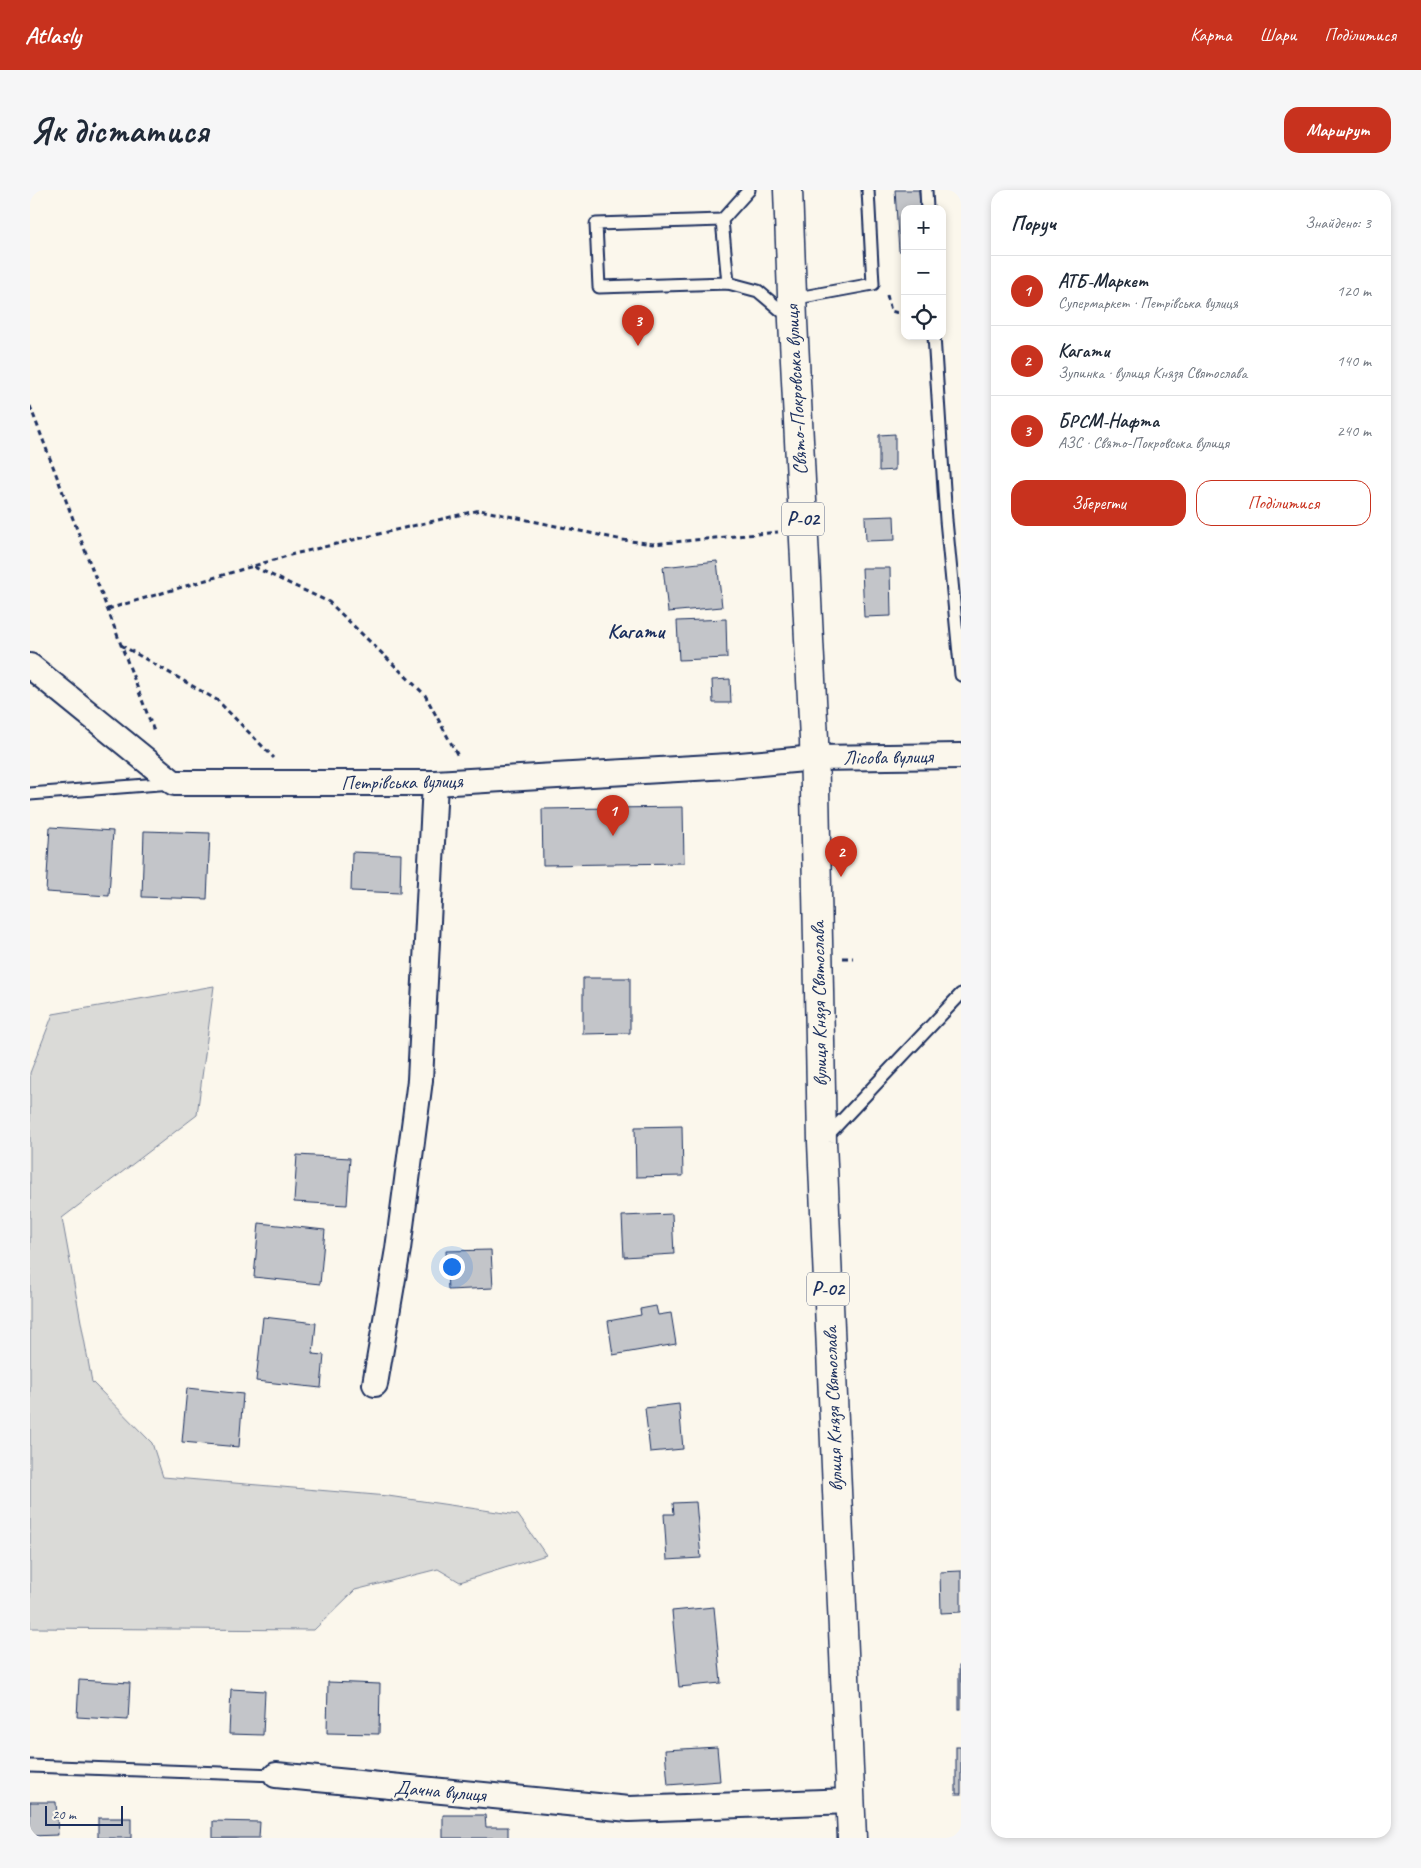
<!DOCTYPE html>
<html lang="uk">
<meta charset="utf-8">
<style>
:root{--surface:#fff;--page:#f6f6f7;--text:#1f2937;--muted:#747a83;--line:#e0e1e3;--accent:#c8321e}
body{margin:0;font-family:Caveat,sans-serif;background:var(--page);color:var(--text)}
.controls{position:absolute;right:15px;top:15px;display:grid;overflow:hidden;border-radius:10px;box-shadow:0 2px 8px #0003}
.controls button{width:45px;height:45px;display:grid;place-items:center;padding:0;border:0;border-bottom:1px solid var(--line);background:var(--surface);color:var(--text);font:25px sans-serif}
.scale{position:absolute;left:15px;bottom:12px;width:78px;box-sizing:border-box;padding-left:5px;border:2px solid #1b2f5e;border-top:0;font-size:14px;line-height:18px;white-space:nowrap;color:#1b2f5e;-webkit-text-stroke:4px #fbf7ec;paint-order:stroke}
.you{position:absolute;left:421px;top:1076px;width:18px;height:18px;margin:-12px;border:4px solid #fff;border-radius:50%;background:#1a73e8;box-shadow:0 0 0 8px #1a73e833}
.badge{display:grid;place-items:center;width:32px;height:32px;border-radius:50%;background:var(--accent);color:#fff;font-size:16px;font-weight:700}
.pin{position:absolute;translate:-50% -41px;filter:drop-shadow(0 1px 2px #0008)}
.pin::after{content:'';position:absolute;top:26px;width:18px;height:15px;background:inherit;clip-path:polygon(0 0,100% 0,50% 100%)}
.list{margin:0;padding:0;list-style:none}
h2{display:flex;justify-content:space-between;align-items:center;height:65px;margin:0;padding:0 20px;font-size:21px}
h2 small{font-size:16px;font-weight:400;color:var(--muted)}
.list li{display:grid;grid-template-columns:32px 1fr auto;gap:15px;align-items:center;box-sizing:border-box;height:70px;padding:0 20px;border-top:1px solid var(--line)}
.list b{display:block;font-size:19px;white-space:nowrap}
.list p{margin:0;font-size:16px;white-space:nowrap;color:var(--muted)}
.list em{font-size:16px;font-style:normal;color:var(--muted)}
.actions{display:flex;gap:10px;padding:15px 20px}
.actions a{flex:1;padding:11px 0;border:1px solid var(--accent);border-radius:15px;text-align:center;font-size:18px;color:var(--accent)}
.actions .main{background:var(--accent);color:#fff}
.icon{flex:none;width:28px;height:28px;fill:none;stroke:currentColor;stroke-width:2;stroke-linecap:round;stroke-linejoin:round}
.map{position:relative;flex:none;width:931px;height:1648px;overflow:hidden;border-radius:15px}
header{display:flex;align-items:center;gap:30px;box-sizing:border-box;height:70px;padding:0 25px;background:var(--accent);color:#fff}
header strong{font-size:24px}
nav{display:flex;gap:28px;margin-inline-start:auto;font-size:18px}
.intro{display:flex;align-items:center;justify-content:space-between;box-sizing:border-box;height:120px;padding:0 30px}
h1{margin:0;font-size:35px}
.button{padding:12px 22px;border-radius:15px;background:var(--accent);color:#fff;font-size:18px;font-weight:700}
main{display:flex;gap:30px;padding:0 30px}
aside{flex:1;background:var(--surface);border-radius:15px;box-shadow:0 2px 8px #0003}
.map>svg:first-child{display:block}
.green{fill:#dadad7;stroke:#7a849a}
.building{fill:#c3c5c9;stroke:#1b2f5e}
.lines{fill:none;stroke-linecap:round;stroke-linejoin:round}
.lane-casing{stroke:#1b2f5e;stroke-width:15}
.street-casing{stroke:#1b2f5e;stroke-width:28}
.primary-casing{stroke:#1b2f5e;stroke-width:31}
.path{stroke:#1b2f5e;stroke-width:3;stroke-dasharray:5 4;stroke-linecap:butt}
.lane{stroke:#fbf7ec;stroke-width:11}
.street{stroke:#fbf7ec;stroke-width:24}
.primary{stroke:#fbf7ec;stroke-width:28}
.labels{text-anchor:middle;dominant-baseline:central;stroke-width:4.5;stroke-linejoin:round;paint-order:stroke}
.shield{fill:#fbf7ec;stroke:#5e6b89;stroke-width:1}
.shield-label{font-size:19px;font-weight:bold;fill:#1b2f5e}
.street-label{font-size:20px;fill:#1b2f5e;stroke:#fbf7ec}
.neighbourhood-label{font-size:21px;font-weight:bold;fill:#1b2f5e;stroke:#fbf7ec}
</style>
<header>
<strong>Atlasly</strong>
<nav><a>Карта</a><a>Шари</a><a>Поділитися</a></nav>
</header>
<div class="intro"><h1>Як дістатися</h1><a class="button">Маршрут</a></div>
<main>
<div class="map">
<svg width="931" height="1648" viewBox="0 0 931 1648">
<rect width="100%" height="100%" fill="#fbf7ec"/>
<filter id="ink" filterUnits="userSpaceOnUse"><feTurbulence type="fractalNoise" baseFrequency=".02" numOctaves="2"/><feDisplacementMap in="SourceGraphic" scale="10" xChannelSelector="R" yChannelSelector="G"/><feConvolveMatrix kernelMatrix="1 2 1 2 8 2 1 2 1" color-interpolation-filters="sRGB"/></filter>
<g filter="url(#ink)">
<path class="green" d="M184,796L167,925L32,1028L62,1192L122,1253L133,1287L358,1306L488,1325L516,1365L430,1392L408,1379L325,1400L284,1440L0,1438V883L23,824Z"/>
<g class="building">
<path d="M865,0H889L890,19H875V61H869Z"/>
<path d="M865,244V280L849,281V245Z"/>
<path d="M864,326L865,350L836,351L835,327Z"/>
<path d="M687,371L692,417L638,422L633,377Z"/>
<path d="M832,378H860L861,426L834,427Z"/>
<path d="M696,429L697,468L649,470L647,431Z"/>
<path d="M700,489L701,513H683L682,490Z"/>
<path d="M653,617L654,673L513,675L512,619Z"/>
<path d="M20,637L83,641L79,706L16,702Z"/>
<path d="M114,641L180,643L177,709L112,707Z"/>
<path d="M322,662L371,664L370,703L321,701Z"/>
<path d="M553,788H600V843L553,844Z"/>
<path d="M652,936L653,986L606,987L605,937Z"/>
<path d="M267,965L320,968L317,1015L264,1012Z"/>
<path d="M642,1024L644,1064L594,1067L592,1026Z"/>
<path d="M229,1033L295,1040L290,1094L224,1087Z"/>
<path d="M461,1060L463,1098L418,1100L416,1061Z"/>
<path d="M626,1116L628,1125L641,1123L646,1154L583,1165L578,1131L611,1125L610,1119Z"/>
<path d="M233,1127L286,1133L283,1164L294,1165L291,1198L226,1191Z"/>
<path d="M157,1198L213,1204L209,1257L152,1252Z"/>
<path d="M649,1214L653,1259L620,1262L615,1218Z"/>
<path d="M666,1312L671,1368L637,1370L634,1324H644L643,1313Z"/>
<path d="M931,1381V1422L911,1423L910,1382Z"/>
<path d="M684,1417L691,1493L649,1497L642,1421Z"/>
<rect x="929" y="1476" width="2" height="43"/>
<path d="M49,1490L100,1493L98,1530L47,1527Z"/>
<path d="M298,1492L350,1494L349,1544L297,1543Z"/>
<path d="M201,1499L235,1501L233,1545L199,1544Z"/>
<path d="M687,1557L690,1591L638,1595L635,1560Z"/>
<rect x="926" y="1557" width="5" height="47"/>
<path d="M0,1612H26L28,1645L0,1646Z"/>
<path d="M413,1625H455L456,1637H478V1648H413Z"/>
<rect x="68" y="1628" width="33" height="20"/>
<path d="M183,1631L230,1632L229,1648H183Z"/>
</g>
<g class="lines">
<defs>
<g id="lane">
<path d="M896,0L897,19"/>
<path d="M692,30L566,34L569,97L698,93L728,101L760,128"/>
<path d="M698,93L692,30L719,0"/>
<path d="M762,109L843,94L838,0"/>
<path d="M904,146L916,330L931,485"/>
<path d="M0,604L142,593"/>
<path d="M796,947L931,804"/>
<path d="M0,1576L246,1585"/>
</g>
<g id="street">
<path d="M0,476L144,593H405L699,576L785,568L931,566"/>
<path d="M345,1194L368,1059L390,890L405,593"/>
<path d="M246,1585L599,1619L820,1611"/>
</g>
<path id="primary" d="M758,0L763,131L784,549L792,952L822,1648"/>
</defs>
<use href="#lane" class="lane-casing"/>
<use href="#street" class="street-casing"/>
<use href="#primary" class="primary-casing"/>
<g class="path">
<path d="M857,105L861,121L875,125"/>
<path d="M0,216L125,544"/>
<path d="M224,377L299,412L395,505L428,566"/>
<path d="M78,419L264,364L450,320L593,350L623,354L748,342"/>
<path d="M91,455L187,510L244,568"/>
<path d="M813,768H823"/>
</g>
<use href="#lane" class="lane"/>
<use href="#street" class="street"/>
<use href="#primary" class="primary"/>
</g>
</g>
<g class="labels">
<g class="shield">
<rect x="752" y="312.5" width="42" height="33" rx="4"/>
<rect x="777" y="1082.5" width="42" height="33" rx="4"/>
</g>
<g class="shield-label">
<text x="773" y="329">Р-02</text>
<text x="798" y="1099">Р-02</text>
</g>
<g class="street-label">
<text transform="translate(766 200) rotate(-93)">Свято-Покровська вулиця</text>
<text transform="translate(858 567) rotate(-1)">Лісова вулиця</text>
<text transform="translate(372 592) rotate(-1)">Петрівська вулиця</text>
<text transform="translate(789 814) rotate(-91)">вулиця Князя Святослава</text>
<text transform="translate(803 1219) rotate(-92)">вулиця Князя Святослава</text>
<text transform="translate(410 1601) rotate(5)">Дачна вулиця</text>
</g>
<g class="neighbourhood-label">
<text x="606" y="441">Кагати</text>
</g>
</g>
</svg>
<div class="controls">
<button>+</button>
<button>−</button>
<button><svg class="icon" aria-label="locate" viewBox="0 0 24 24"><circle cx="12" cy="12" r="6"/><path d="M12 2v4M12 18v4M2 12h4M18 12h4"/></svg></button>
</div>
<div class="scale">20 m</div>
<div class="you"></div>
<div class="pin badge" style="left:583px;top:646px">1</div>
<div class="pin badge" style="left:811px;top:687px">2</div>
<div class="pin badge" style="left:608px;top:156px">3</div>
</div>
<aside>
<h2>Поруч<small>Знайдено: 3</small></h2>
<ul class="list">
<li><span class="badge">1</span><div><b>АТБ-Маркет</b><p>Супермаркет · Петрівська вулиця</p></div><em>120 m</em></li>
<li><span class="badge">2</span><div><b>Кагати</b><p>Зупинка · вулиця Князя Святослава</p></div><em>140 m</em></li>
<li><span class="badge">3</span><div><b>БРСМ-Нафта</b><p>АЗС · Свято-Покровська вулиця</p></div><em>240 m</em></li>
</ul>
<div class="actions"><a class="main">Зберегти</a><a>Поділитися</a></div>
</aside>
</main>
